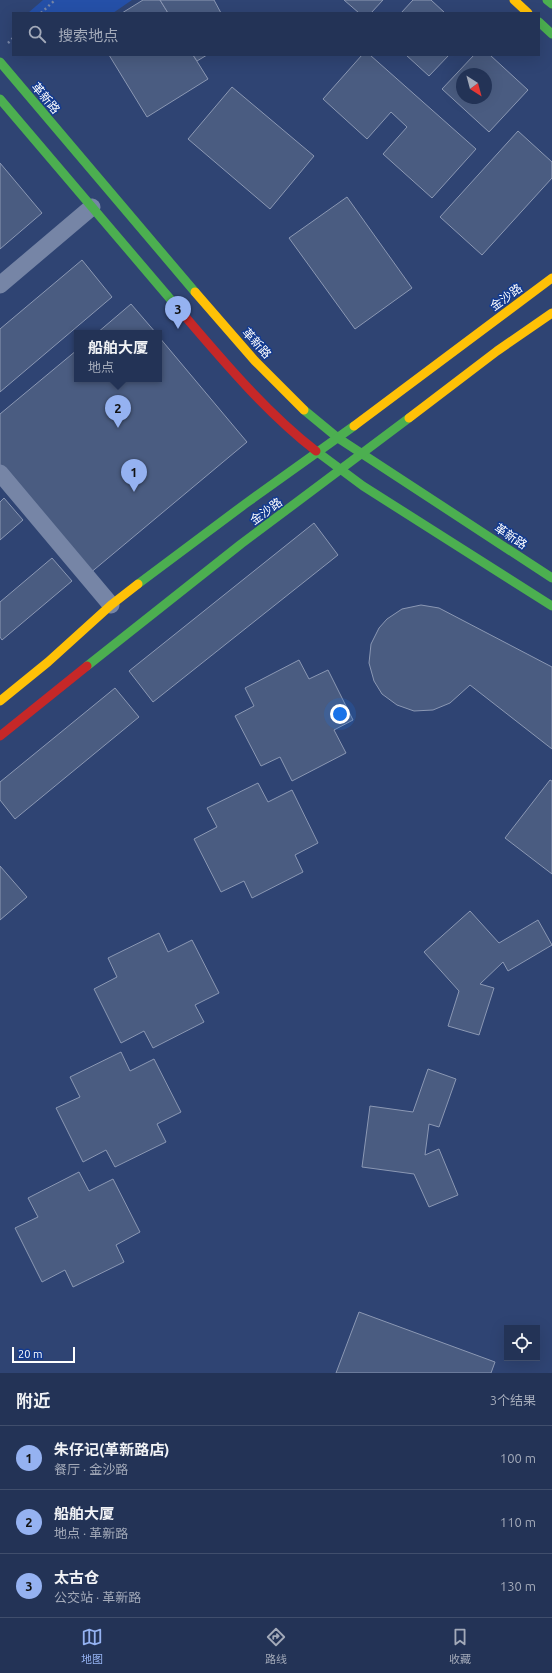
<!DOCTYPE html>
<html lang="zh">
<meta charset="utf-8">
<style>
:root{--surface:#233356;--page:#2b3b5c;--text:#f1f3f6;--muted:#a3aab9;--line:#404e6c;--accent:#95b2f1}
body{margin:0;font-family:Ubuntu,"Noto Sans SC",sans-serif;background:var(--page);color:var(--text)}
.controls{position:absolute;right:12px;bottom:12px;display:grid;overflow:hidden;border-radius:0px;box-shadow:0 4px 16px #0002}
.controls button{width:36px;height:36px;display:grid;place-items:center;padding:0;border:0;border-bottom:1px solid var(--line);background:var(--surface);color:var(--text);font:20px sans-serif}
.compass{position:absolute;left:456px;top:68px;width:36px;height:36px;border-radius:50%;background:var(--surface);box-shadow:0 4px 16px #0002;rotate:144deg}
.scale{position:absolute;left:12px;bottom:10px;width:63px;box-sizing:border-box;padding-left:4px;border:2px solid #fff;border-top:0;font-size:11px;line-height:14px;white-space:nowrap;color:#fff;-webkit-text-stroke:3px #123a90;paint-order:stroke}
.you{position:absolute;left:340px;top:714px;width:14px;height:14px;margin:-10px;border:3px solid #fff;border-radius:50%;background:#1a73e8;box-shadow:0 0 0 6px #1a73e833}
.badge{display:grid;place-items:center;width:26px;height:26px;border-radius:50%;background:var(--accent);color:#111;font-size:13px;font-weight:700}
.pin{position:absolute;translate:-50% -33px;filter:drop-shadow(0 1px 2px #0008)}
.pin::after{content:'';position:absolute;top:21px;width:14px;height:12px;background:inherit;clip-path:polygon(0 0,100% 0,50% 100%)}
.popup{position:absolute;left:74px;top:330px;width:88px;height:52px;box-sizing:border-box;display:grid;place-content:center;border-radius:0px;background:var(--surface);filter:drop-shadow(0 1px 3px #0005);font-size:13px;white-space:nowrap;color:var(--muted)}
.popup b{font-size:15px;color:var(--text)}
.popup::after{content:'';position:absolute;left:50%;top:100%;margin-left:-8px;border:8px solid transparent;border-top-color:var(--surface)}
.list{margin:0;padding:0;list-style:none}
h2{display:flex;justify-content:space-between;align-items:center;height:52px;margin:0;padding:0 16px;font-size:17px}
h2 small{font-size:13px;font-weight:400;color:var(--muted)}
.list li{display:grid;grid-template-columns:26px 1fr auto;gap:12px;align-items:center;box-sizing:border-box;height:64px;padding:0 16px;border-top:1px solid var(--line)}
.list b{display:block;font-size:15px;white-space:nowrap}
.list p{margin:0;font-size:13px;white-space:nowrap;color:var(--muted)}
.list em{font-size:13px;font-style:normal;color:var(--muted)}
.icon{flex:none;width:22px;height:22px;fill:none;stroke:currentColor;stroke-width:2;stroke-linecap:round;stroke-linejoin:round}
.map{position:relative;flex:none;width:552px;height:1373px;overflow:hidden}
.search{position:absolute;background:var(--surface);box-shadow:0 4px 16px #0002;left:12px;right:12px;top:12px;height:44px;display:flex;align-items:center;gap:10px;box-sizing:border-box;padding:0 14px;border-radius:0px;color:var(--muted);font-size:15px}
.sheet{height:244px;background:var(--surface)}
nav{display:flex;justify-content:space-around;align-items:center;box-sizing:border-box;height:56px;border-top:1px solid var(--line);background:var(--surface);font-size:11px;color:var(--muted)}
nav a{display:grid;justify-items:center;gap:2px}
nav .on{color:var(--accent)}
.map>svg:first-child{display:block}
.green{fill:#2550a8}
.building{fill:#4a5c81;stroke:#8b98b4;fill-rule:evenodd}
.lines{fill:none;stroke-linecap:round;stroke-linejoin:round}
.path{stroke:#7685a6;stroke-width:2.5;stroke-dasharray:2 3;stroke-linecap:butt}
.street{stroke:#7685a6;stroke-width:17}
.fast{stroke:#4caf50;stroke-width:9}
.slow{stroke:#ffc107;stroke-width:9}
.jam{stroke:#c62828;stroke-width:9}
.labels{text-anchor:middle;dominant-baseline:central;stroke-width:3;stroke-linejoin:round;paint-order:stroke}
.street-label{font-size:12px;fill:#fff;stroke:#123a90}
</style>
<div class="map">
<svg width="552" height="1373" viewBox="0 0 552 1373">
<rect width="100%" height="100%" fill="#2f4473"/>
<path class="green" d="M43,0H132L113,13H28Z"/>
<g class="building">
<path d="M143,0H160L168,13H122Z"/>
<path d="M160,0H214L221,13H168Z"/>
<path d="M344,0H383L371,13H359Z"/>
<path d="M413,0H431L445,13H401Z"/>
<path d="M109,55H193L208,79L147,117Z"/>
<path d="M193,55H207L197,61Z"/>
<path d="M362,55H370L476,149L432,198L383,154L407,127L391,112L367,139L323,99Z"/>
<path d="M406,55H449L429,76Z"/>
<path d="M474,55H490L528,90L489,132L442,89ZM462,74H486V98H462Z"/>
<path d="M232,87L314,156L270,209L188,139Z"/>
<path d="M518,131L552,162V178L482,255L440,217Z"/>
<path d="M0,163L42,213L0,249Z"/>
<path d="M347,197L412,288L355,329L289,238Z"/>
<path d="M82,260L112,297L0,392V329Z"/>
<path d="M131,304L156,333H97Z"/>
<path d="M159,337L247,442L89,574L0,468V414L77,350V379H159Z"/>
<path d="M4,498L23,520L0,540V502Z"/>
<path d="M314,523L338,555L153,702L129,671Z"/>
<path d="M52,558L72,581L2,640L0,637V602Z"/>
<path d="M421,605L439,608L552,667V749L470,685L450,703L433,710L414,711L397,705L382,694L374,681L369,663L371,644L379,628L387,619L402,609Z"/>
<path d="M299,660L309,679L328,670L353,720L334,730L346,753L292,781L280,757L261,766L235,716L254,706L245,688Z"/>
<path d="M115,688L139,717L15,819L0,800V782Z"/>
<path d="M550,780L552,781V874L505,838Z"/>
<path d="M258,783L268,802L292,790L318,843L295,855L303,872L252,898L244,881L221,892L194,839L217,827L207,808Z"/>
<path d="M0,866L27,897L0,920Z"/>
<path d="M470,911L499,943L538,920L552,945L508,971L503,962L480,984L494,988L479,1035L448,1026L459,991L424,952Z"/>
<path d="M159,933L168,952L192,940L219,993L195,1005L204,1022L153,1048L144,1031L121,1043L94,989L117,977L108,958Z"/>
<path d="M121,1052L130,1071L154,1059L181,1112L157,1124L166,1142L115,1167L106,1150L83,1162L56,1108L80,1097L70,1077Z"/>
<path d="M428,1069L456,1079L439,1127L429,1124L425,1155L439,1149L458,1195L429,1207L414,1174L362,1167L370,1106L413,1112Z"/>
<path d="M79,1172L89,1191L113,1179L140,1232L116,1245L124,1262L73,1287L65,1270L42,1282L15,1228L38,1217L28,1198Z"/>
<path d="M359,1312L495,1362L491,1373H336Z"/>
</g>
<g class="lines">
<g class="path">
<path d="M41,13L55,0"/>
<path d="M8,43L13,38"/>
</g>
<g class="street">
<path d="M0,285L92,207"/>
<path d="M0,473L111,605"/>
</g>
<g class="fast">
<path d="M547,0L552,4"/>
<path d="M539,22L552,34"/>
<path d="M0,62L195,292"/>
<path d="M0,99L183,314"/>
<path d="M304,410L338,438L552,578"/>
<path d="M316,451L363,486L552,606"/>
<path d="M138,584L245,504L354,426"/>
<path d="M87,666L241,544L409,418"/>
</g>
<g class="slow">
<path d="M514,0L528,13"/>
<path d="M195,292L255,361L304,410"/>
<path d="M409,418L497,351L552,313"/>
<path d="M354,426L552,278"/>
<path d="M0,701L48,662L111,605L138,584"/>
</g>
<g class="jam">
<path d="M183,314C224,362 266,412 316,451"/>
<path d="M0,736L87,666"/>
</g>
</g>
<g class="labels">
<g class="street-label">
<text transform="translate(46 98) rotate(50)">革新路</text>
<text transform="translate(506 297) rotate(-36)">金沙路</text>
<text transform="translate(257 343) rotate(48)">革新路</text>
<text transform="translate(266 511) rotate(-36)">金沙路</text>
<text transform="translate(511 536) rotate(33)">革新路</text>
</g>
</g>
</svg>
<div class="controls">
<button><svg class="icon" aria-label="locate" viewBox="0 0 24 24"><circle cx="12" cy="12" r="6"/><path d="M12 2v4M12 18v4M2 12h4M18 12h4"/></svg></button>
</div>
<svg class="compass" viewBox="-18 -18 36 36"><path d="M0-13l5 13h-10z" fill="#e53935"/><path d="M0 13l5-13h-10z" fill="#a3aab9"/></svg>
<div class="scale">20 m</div>
<div class="you"></div>
<div class="pin badge" style="left:134px;top:492px">1</div>
<div class="pin badge" style="left:118px;top:428px">2</div>
<div class="popup"><b>船舶大厦</b>地点</div>
<div class="pin badge" style="left:178px;top:329px">3</div>
<div class="search"><svg class="icon" aria-label="search" viewBox="0 0 24 24"><circle cx="10" cy="10" r="6"/><path d="M15 15l6 6"/></svg>搜索地点</div>
</div>
<section class="sheet">
<h2>附近<small>3个结果</small></h2>
<ul class="list">
<li><span class="badge">1</span><div><b>朱仔记(革新路店)</b><p>餐厅 · 金沙路</p></div><em>100 m</em></li>
<li><span class="badge">2</span><div><b>船舶大厦</b><p>地点 · 革新路</p></div><em>110 m</em></li>
<li><span class="badge">3</span><div><b>太古仓</b><p>公交站 · 革新路</p></div><em>130 m</em></li>
</ul>
</section>
<nav>
<a class="on"><svg class="icon" aria-label="map" viewBox="0 0 24 24"><path d="M3 6l6-2 6 2 6-2v14l-6 2-6-2-6 2zM9 4v14M15 6v14"/></svg>地图</a>
<a><svg class="icon" aria-label="directions" viewBox="0 0 24 24"><path d="M12 3l9 9-9 9-9-9zM9 14v-3h6M13 9l2 2-2 2"/></svg>路线</a>
<a><svg class="icon" aria-label="saved" viewBox="0 0 24 24"><path d="M7 4h10v16l-5-4-5 4z"/></svg>收藏</a>
</nav>
